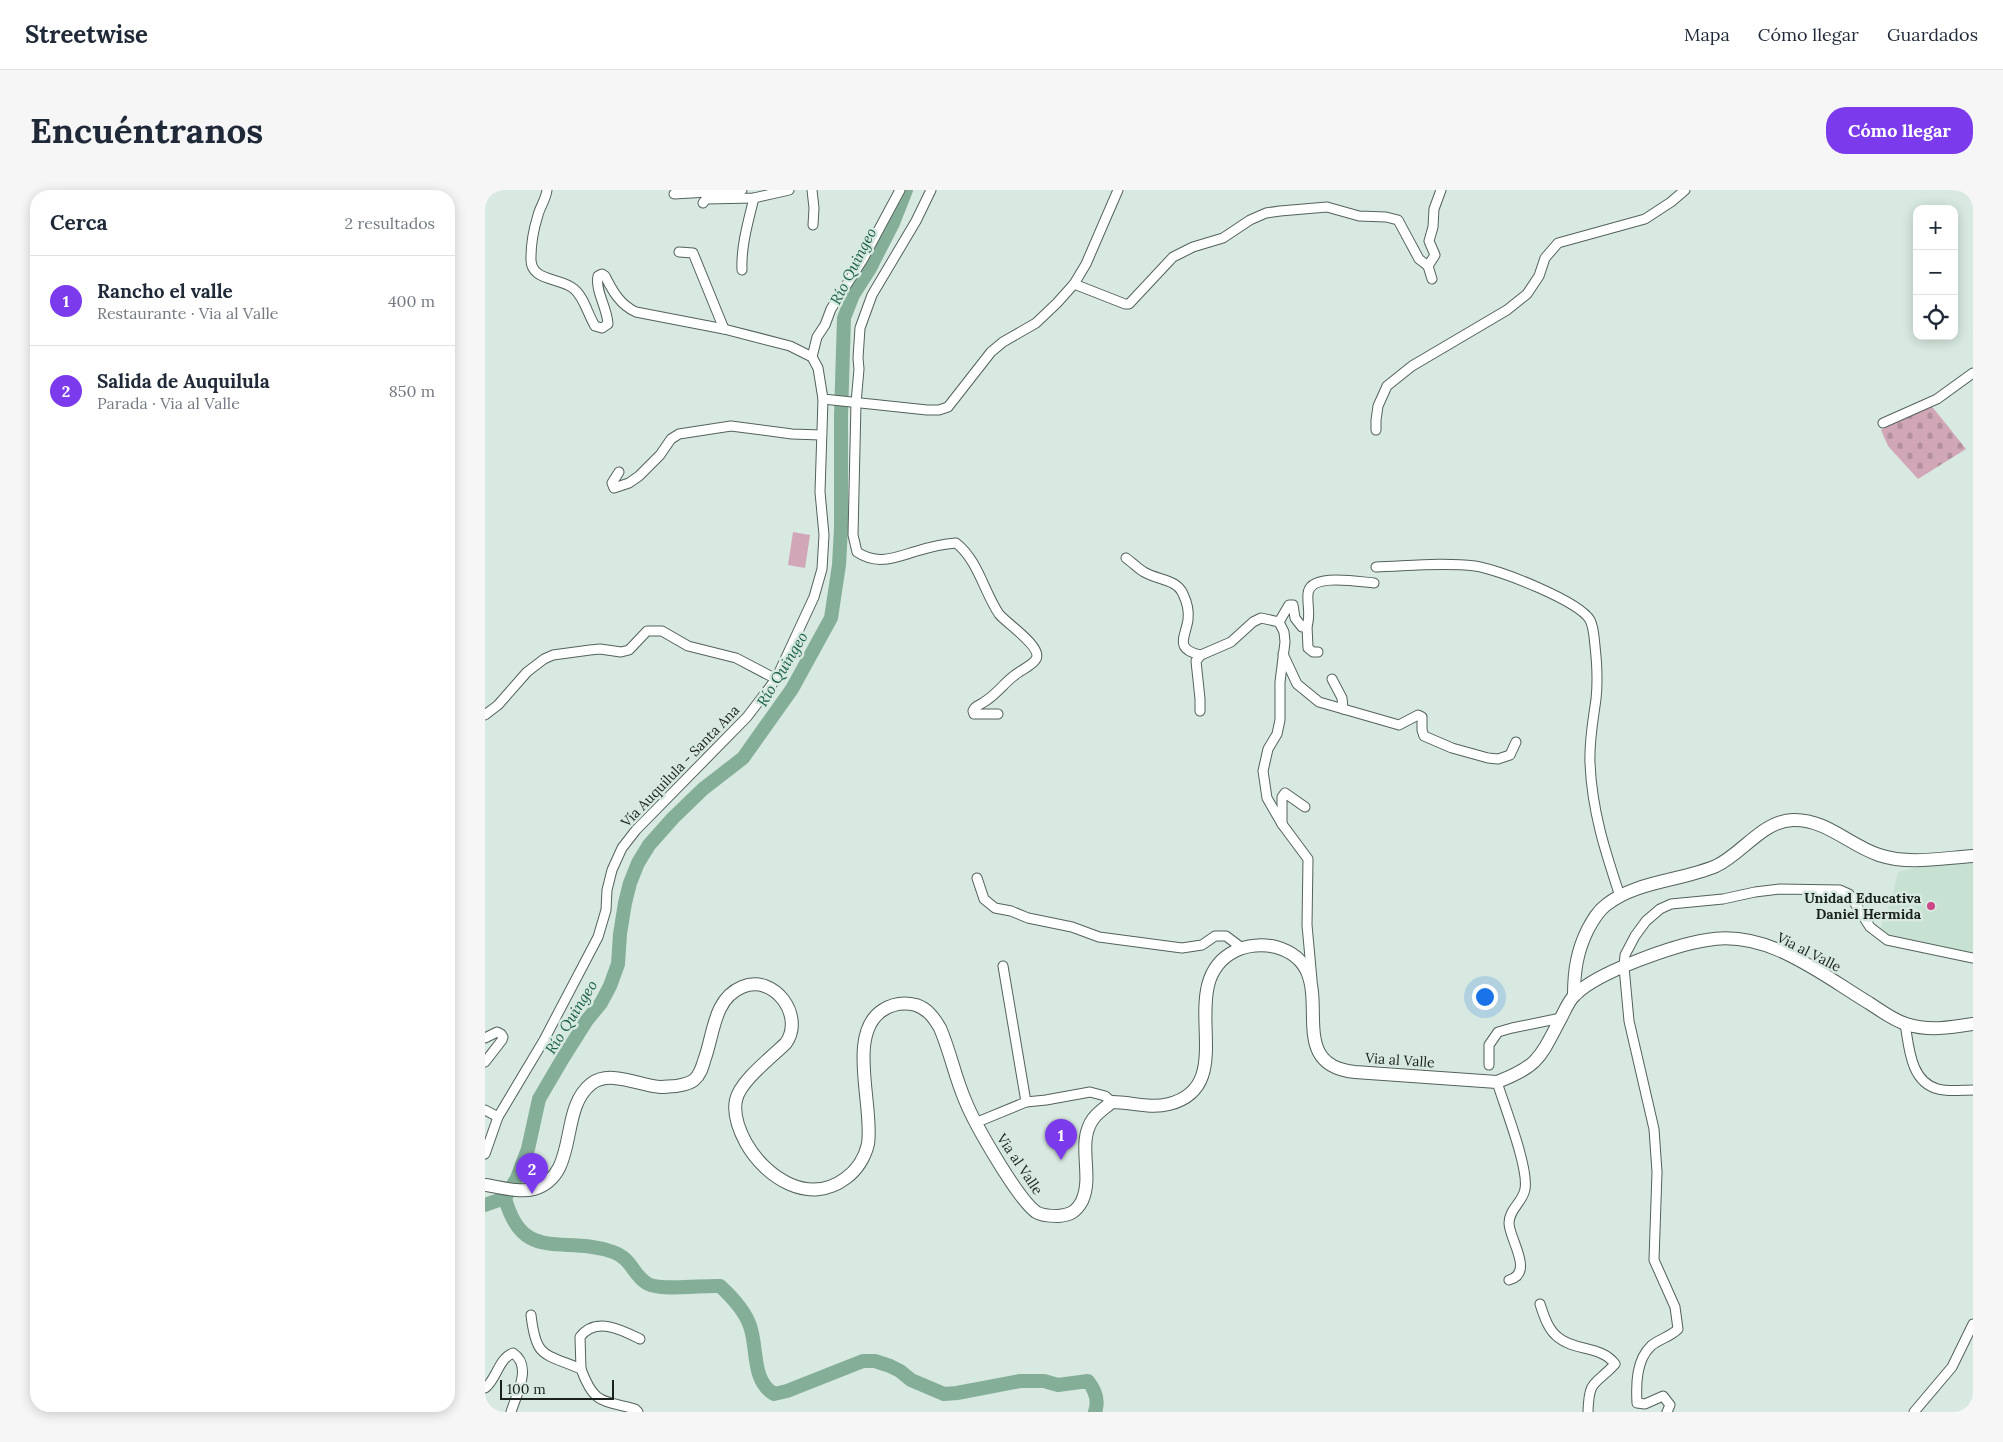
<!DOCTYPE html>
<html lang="es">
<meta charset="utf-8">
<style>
:root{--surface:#fff;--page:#f6f6f7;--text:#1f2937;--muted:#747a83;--line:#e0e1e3;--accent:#7c3aed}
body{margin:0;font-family:Lora,serif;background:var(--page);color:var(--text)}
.controls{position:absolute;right:15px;top:15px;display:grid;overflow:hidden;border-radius:10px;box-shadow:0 2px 12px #0003}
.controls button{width:45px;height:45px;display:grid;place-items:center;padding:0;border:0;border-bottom:1px solid var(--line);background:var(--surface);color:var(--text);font:25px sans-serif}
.scale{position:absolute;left:15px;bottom:12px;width:114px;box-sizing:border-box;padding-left:5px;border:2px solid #1b221e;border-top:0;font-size:14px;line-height:18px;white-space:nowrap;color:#1b221e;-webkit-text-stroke:4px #d7e9e0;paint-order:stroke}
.you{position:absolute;left:999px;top:806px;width:18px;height:18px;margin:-12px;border:4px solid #fff;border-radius:50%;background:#1a73e8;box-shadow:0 0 0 8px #1a73e833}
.badge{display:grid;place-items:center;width:32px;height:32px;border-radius:50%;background:var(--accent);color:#fff;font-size:16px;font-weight:700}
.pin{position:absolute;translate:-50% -41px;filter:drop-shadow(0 1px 2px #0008)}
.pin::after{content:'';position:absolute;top:26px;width:18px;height:15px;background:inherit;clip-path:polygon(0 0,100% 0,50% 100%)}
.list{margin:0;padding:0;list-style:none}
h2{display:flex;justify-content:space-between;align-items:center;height:65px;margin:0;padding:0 20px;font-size:21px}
h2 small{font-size:16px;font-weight:400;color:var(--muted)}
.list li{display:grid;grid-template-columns:32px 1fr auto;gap:15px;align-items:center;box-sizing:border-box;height:90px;padding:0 20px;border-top:1px solid var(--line)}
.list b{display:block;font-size:19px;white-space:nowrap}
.list p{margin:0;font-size:16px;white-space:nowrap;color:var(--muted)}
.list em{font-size:16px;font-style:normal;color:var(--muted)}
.icon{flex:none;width:28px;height:28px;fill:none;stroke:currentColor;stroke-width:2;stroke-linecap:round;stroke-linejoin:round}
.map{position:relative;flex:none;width:1488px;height:1222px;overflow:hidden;border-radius:20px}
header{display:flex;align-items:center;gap:30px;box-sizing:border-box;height:70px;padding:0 25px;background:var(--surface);border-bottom:1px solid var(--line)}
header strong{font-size:24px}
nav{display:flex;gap:28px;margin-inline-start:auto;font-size:18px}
.intro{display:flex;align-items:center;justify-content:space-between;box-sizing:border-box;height:120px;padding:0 30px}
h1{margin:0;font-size:35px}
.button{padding:12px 22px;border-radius:20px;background:var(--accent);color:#fff;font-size:18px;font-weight:700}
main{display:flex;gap:30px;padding:0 30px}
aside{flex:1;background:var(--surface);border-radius:20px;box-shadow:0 2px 12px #0003}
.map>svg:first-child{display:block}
.built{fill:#c7e1d3}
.cemetery{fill:url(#cemetery-stones)}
.park{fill:#d1a7b7}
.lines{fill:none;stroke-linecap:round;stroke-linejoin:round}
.river{stroke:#85ae99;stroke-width:14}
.street-casing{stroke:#53625a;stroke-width:11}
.secondary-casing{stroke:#53625a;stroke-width:14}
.street{stroke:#fff;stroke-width:9}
.secondary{stroke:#fff;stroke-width:12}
.poi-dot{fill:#cc4688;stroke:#d7e9e0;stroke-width:2}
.labels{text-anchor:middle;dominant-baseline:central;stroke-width:5;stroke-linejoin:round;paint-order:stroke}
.street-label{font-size:14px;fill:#1b221e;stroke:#d7e9e0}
.poi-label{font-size:14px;font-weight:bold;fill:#1b221e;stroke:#d7e9e0;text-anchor:end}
.water-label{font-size:15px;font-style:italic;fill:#196045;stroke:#d7e9e0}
</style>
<header>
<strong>Streetwise</strong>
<nav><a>Mapa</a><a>Cómo llegar</a><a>Guardados</a></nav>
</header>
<div class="intro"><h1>Encuéntranos</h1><a class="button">Cómo llegar</a></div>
<main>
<aside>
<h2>Cerca<small>2 resultados</small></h2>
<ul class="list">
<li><span class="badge">1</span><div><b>Rancho el valle</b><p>Restaurante · Via al Valle</p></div><em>400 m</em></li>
<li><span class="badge">2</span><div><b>Salida de Auquilula</b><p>Parada · Via al Valle</p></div><em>850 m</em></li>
</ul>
</aside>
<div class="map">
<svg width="1488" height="1222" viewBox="0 0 1488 1222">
<defs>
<pattern id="cemetery-stones" width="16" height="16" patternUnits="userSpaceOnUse" patternTransform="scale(1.25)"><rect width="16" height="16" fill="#d1a7b7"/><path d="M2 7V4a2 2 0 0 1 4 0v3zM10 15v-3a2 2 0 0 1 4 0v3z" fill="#b38f9d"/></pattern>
</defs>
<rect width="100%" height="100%" fill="#d7e9e0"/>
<path class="built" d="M1488,671V764L1402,746L1395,739L1407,709L1413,682L1450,673L1452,676L1465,672Z"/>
<path class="cemetery" d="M1445,214L1481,259L1433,289L1403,256L1396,240Z"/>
<path class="park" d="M308,342L325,345L320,378L303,375Z"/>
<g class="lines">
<g class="river">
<path d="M421,0L408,33L384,80L368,105L359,128L356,226V338L354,375L346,428L307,499L258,568L218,599L188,628L164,655L153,673L145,693L140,713L135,744L133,774L125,796L116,813L102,830L78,868L54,909L43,959L32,988L20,1008C38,1075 79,1044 128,1062C148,1069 147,1085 163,1094C176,1101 219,1095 235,1096C247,1107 260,1121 265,1136C273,1158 266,1190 289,1204L302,1201L378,1171H390L405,1176L415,1181L426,1190L459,1204L472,1203L535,1191H559L573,1195L603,1191C610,1200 614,1211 610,1222"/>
<path d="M0,1015L20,1008"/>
</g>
<defs>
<g id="street">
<path d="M327,0L329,18L328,35"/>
<path d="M446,0L431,31L387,105L375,138L373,168L374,179L371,213L368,345L372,362C393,376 411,367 432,361C445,357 458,354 471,353C493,370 499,402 514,424C521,433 558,457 551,469C548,475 536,480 530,485C519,493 511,505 499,512C494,516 490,515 488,521L489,524H513"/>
<path d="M189,4L257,0"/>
<path d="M218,13L221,9L269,8L304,0"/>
<path d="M194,62L208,63L239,139"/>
<path d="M943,76L950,65L944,51L948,37L949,19L956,0"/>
<path d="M257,80C256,56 263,32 269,8"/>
<path d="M589,94L640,114H644L688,67L708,57L738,48L765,30L781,23L795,21L842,17L874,26L901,27L913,30L934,69L943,76L947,89"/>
<path d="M327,167L332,147L340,135L346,119L378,69L415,0"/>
<path d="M338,209L442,220H454L463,217L506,162L518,152L551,133L572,113L589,94L601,74L633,0"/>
<path d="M1398,233L1452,209L1488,183"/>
<path d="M891,240V230L893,216L902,196L927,176L1022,120L1042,104L1054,86L1060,68L1073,53L1160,29L1186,12L1200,0"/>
<path d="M134,282L127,293L129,298L144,293L154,286L175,265L186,249L194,244L246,236L307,244L336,245"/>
<path d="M641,368C647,372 653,379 659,382C672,390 692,389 698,404C702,412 704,422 703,430C700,448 689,459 716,465"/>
<path d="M891,377C923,376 957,372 990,376C1013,379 1094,411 1105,430C1109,438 1109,448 1110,456C1112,474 1113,491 1111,509C1108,531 1104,551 1105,573C1107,621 1120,661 1135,706"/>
<path d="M794,432L804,415H808L810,428L817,437L822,436C826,425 822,415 823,404C824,382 875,392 889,393"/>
<path d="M822,436L823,458L828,462H833"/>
<path d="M798,464L812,494L834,512L914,535L933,525L937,527V540L939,546L967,558L1003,568L1013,569L1025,565L1031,552"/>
<path d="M847,489L857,508L858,519"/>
<path d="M715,521V509L711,471L716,465L746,452L768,432L776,428L794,432L799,442L800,452L795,492V530L792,544L783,559L778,581L782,608L797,634L823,669L822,735L827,790"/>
<path d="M0,525L13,515L42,482L59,469L68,465L105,460L115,459L136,462L144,460L162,441H177L203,456L251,468L291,489"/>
<path d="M797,634V607L800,603L820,617"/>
<path d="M492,688L499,709L510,718L526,721L543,728L587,737L614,747L697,758L717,755L730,746H741L757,758"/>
<path d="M518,776L541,912L561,910L605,902L620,906L627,912"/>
<path d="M1420,834C1424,856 1425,892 1453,899C1463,902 1477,900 1488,900"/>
<path d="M0,848L12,842L16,844L18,847L17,850L0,872"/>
<path d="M1004,875V855L1013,842L1027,838L1076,828"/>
<path d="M1012,892C1019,915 1044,978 1040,999C1038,1012 1024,1019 1024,1033C1024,1049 1050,1083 1024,1090"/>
<path d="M0,920L13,927"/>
<path d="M490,933L541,912"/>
<path d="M0,964L13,927L59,850L113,747L121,720L122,700L127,680L137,658L151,640L262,527L291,489L329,407L337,379L339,345L335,302L338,209L333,178L327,167L305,156L239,139L151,122C135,115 127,100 120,86L117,84L113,86C110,101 122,117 123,134L117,138L110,136C103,125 99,107 89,99C76,87 44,92 46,67C46,54 49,38 53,25C55,17 61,9 62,0"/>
<path d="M1055,1114C1059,1126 1063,1140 1074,1148C1090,1161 1117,1156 1130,1174C1110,1196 1104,1188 1103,1222"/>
<path d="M46,1125C51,1168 58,1163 96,1179C109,1214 116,1210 150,1219L153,1222"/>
<path d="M96,1179L95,1147C111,1126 137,1140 155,1149"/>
<path d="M0,1198C12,1189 13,1169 28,1163C48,1176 31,1205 26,1222"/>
<path d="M1182,1222L1185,1215L1178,1206L1160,1214L1152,1213C1151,1195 1151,1170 1166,1156C1174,1149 1185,1147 1193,1139L1190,1117L1169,1070L1172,982L1169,939L1144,831L1139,777L1140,765L1150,746L1161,731L1175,719L1186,714L1238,709L1270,702L1295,699L1355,700L1364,704L1385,737L1402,750L1488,768"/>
<path d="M1429,1222L1467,1177L1488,1134"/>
</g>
<g id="secondary">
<path d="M1089,805C1089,781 1092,761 1103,739C1108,730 1113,721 1121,715C1151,691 1196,691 1231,676C1257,664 1277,631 1308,630C1341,629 1364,655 1394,665C1424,675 1457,668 1488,666"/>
<path d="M0,995C15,997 34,1003 49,999C95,985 73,920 106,894C125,879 155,896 176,897C181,897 186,896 191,896C197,895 204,894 209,890C215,885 217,878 219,871C229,845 228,809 257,797C289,783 320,826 301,853C287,867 255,891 251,910C248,924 254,940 261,953C281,988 324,1016 361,988C372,980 380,967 383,954C389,917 361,843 398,820C409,813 419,812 431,815C443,819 449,828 455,838C465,861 470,887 480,910C489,933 532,1008 551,1022C557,1026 566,1026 573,1026C585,1025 591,1022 597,1011C609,985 591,953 608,929C613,922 621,917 627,912C646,912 665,919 684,914C759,895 685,794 750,761C762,755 778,754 791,757C865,778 789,874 870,882L1012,892C1055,876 1056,865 1076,828C1080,820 1084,810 1090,805C1112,782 1190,755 1222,750C1282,739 1336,784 1384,813C1395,820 1408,830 1421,834C1443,841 1465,838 1488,834"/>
</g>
</defs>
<use href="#street" class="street-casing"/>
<use href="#secondary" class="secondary-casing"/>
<use href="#street" class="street"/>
<use href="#secondary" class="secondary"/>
</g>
<circle class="poi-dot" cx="1446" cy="716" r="5"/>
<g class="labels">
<g class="street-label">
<text transform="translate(195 576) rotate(-46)">Vía Auquilula - Santa Ana</text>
<text transform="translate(1324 762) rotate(27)">Via al Valle</text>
<text transform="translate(915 870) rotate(4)">Via al Valle</text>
<text transform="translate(535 974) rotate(56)">Via al Valle</text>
</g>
<g class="poi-label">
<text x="1436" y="708">Unidad Educativa<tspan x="1436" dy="16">Daniel Hermida</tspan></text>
</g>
<g class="water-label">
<text transform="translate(368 76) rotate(-63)">Río Quingeo</text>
<text transform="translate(297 479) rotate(-59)">Río Quingeo</text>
<text transform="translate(86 827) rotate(-58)">Río Quingeo</text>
</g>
</g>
</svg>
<div class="controls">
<button>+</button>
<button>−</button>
<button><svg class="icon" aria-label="locate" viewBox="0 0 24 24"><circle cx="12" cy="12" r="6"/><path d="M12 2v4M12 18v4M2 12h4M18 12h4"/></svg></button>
</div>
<div class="scale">100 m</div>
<div class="you"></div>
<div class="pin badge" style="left:576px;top:970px">1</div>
<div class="pin badge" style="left:47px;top:1004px">2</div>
</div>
</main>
